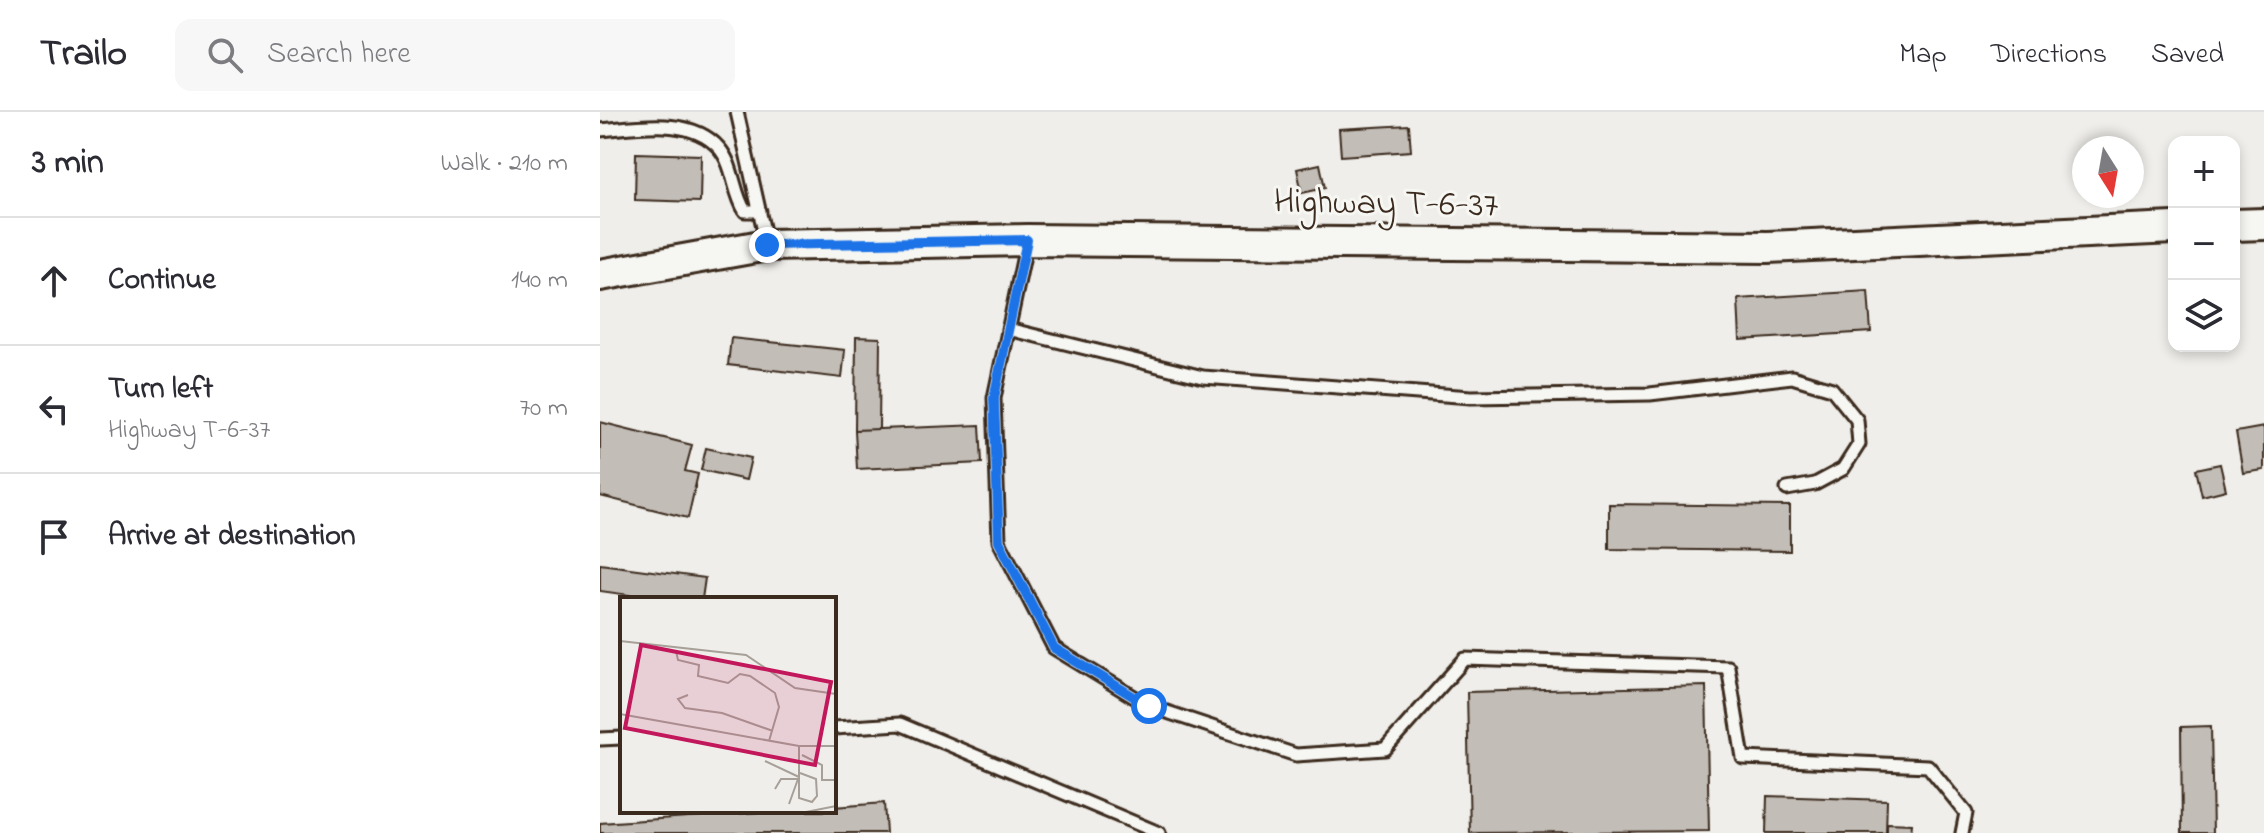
<!DOCTYPE html>
<meta charset="utf-8">
<style>
:root{--surface:#fff;--page:#f7f7f7;--text:#2b2b33;--muted:#7c7c81;--line:#e1e1e2}
body{margin:0;font-family:"Indie Flower",sans-serif;background:var(--page);color:var(--text)}
.controls{position:absolute;right:24px;top:24px;display:grid;overflow:hidden;border-radius:16px;box-shadow:0 4px 12px #0003}
.controls button{width:72px;height:72px;display:grid;place-items:center;padding:0;border:0;border-bottom:2px solid var(--line);background:var(--surface);color:var(--text);font:40px sans-serif}
.compass{position:absolute;left:1472px;top:24px;width:72px;height:72px;border-radius:50%;background:var(--surface);box-shadow:0 4px 12px #0003;rotate:169deg}
.stop{position:absolute;width:24px;height:24px;margin:-18px;border:6px solid #1a73e8;border-radius:50%;background:#fff}
.stop.end{background:#1a73e8;border-color:#fff;box-shadow:0 2px 8px #0008}
.list{margin:0;padding:0;list-style:none}
h2{display:flex;justify-content:space-between;align-items:center;height:104px;margin:0;padding:0 32px;font-size:34px}
h2 small{font-size:26px;font-weight:400;color:var(--muted)}
.list li{display:grid;grid-template-columns:52px 1fr auto;gap:24px;align-items:center;box-sizing:border-box;height:128px;padding:0 32px;border-top:2px solid var(--line)}
.list b{display:block;font-size:30px;white-space:nowrap}
.list p{margin:0;font-size:26px;white-space:nowrap;color:var(--muted)}
.list em{font-size:26px;font-style:normal;color:var(--muted)}
.icon{flex:none;width:44px;height:44px;fill:none;stroke:currentColor;stroke-width:2;stroke-linecap:round;stroke-linejoin:round}
.map{position:relative;flex:none;width:1664px;height:721px;overflow:hidden}
header{display:flex;align-items:center;gap:48px;box-sizing:border-box;height:112px;padding:0 40px;background:var(--surface);border-bottom:2px solid var(--line)}
header strong{font-size:38px}
nav{display:flex;gap:44px;margin-inline-start:auto;font-size:28px}
.search{width:560px;height:72px;background:var(--page);display:flex;align-items:center;gap:20px;box-sizing:border-box;padding:0 28px;border-radius:16px;color:var(--muted);font-size:30px}
main{display:flex}
aside{flex:1;background:var(--surface)}
.map>svg:first-child{display:block}
.building{fill:#c2bdb7;stroke:#3b2a1e;stroke-width:2}
.lines{fill:none;stroke-linecap:round;stroke-linejoin:round}
.service-casing{stroke:#3b2a1e;stroke-width:17}
.secondary-casing{stroke:#3b2a1e;stroke-width:36}
.service{stroke:#f6f6f2;stroke-width:11}
.secondary{stroke:#f6f6f2;stroke-width:30}
.route{stroke:#1a73e8;stroke-width:10}
.labels{text-anchor:middle;dominant-baseline:central;stroke-width:6;stroke-linejoin:round;paint-order:stroke}
.street-label{font-size:36px;fill:#3b2a1e;stroke:#f6f6f2}
.inset-road{fill:none;stroke:#a7a098;stroke-width:2}
.view{fill:#c2185b;fill-opacity:0.15;stroke:#c2185b;stroke-width:4}
.inset-edge{fill:none;stroke:#3b2a1e;stroke-width:4}
</style>
<header>
<strong>Trailo</strong>
<div class="search"><svg class="icon" aria-label="search" viewBox="0 0 24 24"><circle cx="10" cy="10" r="6"/><path d="M15 15l6 6"/></svg>Search here</div>
<nav><a>Map</a><a>Directions</a><a>Saved</a></nav>
</header>
<main>
<aside>
<h2>3 min<small>Walk · 210 m</small></h2>
<ul class="list">
<li><svg class="icon" aria-label="ahead" viewBox="0 0 24 24"><path d="M12 20V5M6 11l6-6 6 6"/></svg><div><b>Continue</b></div><em>140 m</em></li>
<li><svg class="icon" aria-label="left" viewBox="0 0 24 24"><path d="M17 20v-9H6M10 6l-5 5 5 5"/></svg><div><b>Turn left</b><p>Highway T-6-37</p></div><em>70 m</em></li>
<li><svg class="icon" aria-label="arrive" viewBox="0 0 24 24"><path d="M6 21V4h12l-3 4 3 4H6"/></svg><div><b>Arrive at destination</b></div></li>
</ul>
</aside>
<div class="map">
<svg width="1664" height="721" viewBox="0 0 1664 721">
<rect width="100%" height="100%" fill="#efeeea"/>
<filter id="ink" filterUnits="userSpaceOnUse"><feTurbulence type="fractalNoise" baseFrequency=".0125" numOctaves="2"/><feDisplacementMap in="SourceGraphic" scale="16" xChannelSelector="R" yChannelSelector="G"/><feConvolveMatrix kernelMatrix="1 2 1 2 8 2 1 2 1" color-interpolation-filters="sRGB"/></filter>
<g filter="url(#ink)">
<g class="building">
<path d="M809,13L811,39L741,44L739,17Z"/>
<path d="M36,41L101,43L100,90L35,88Z"/>
<path d="M720,52L725,76L702,81L697,57Z"/>
<path d="M1268,179L1271,220L1140,228L1138,187Z"/>
<path d="M256,225L280,226L279,318H255Z"/>
<path d="M131,226L245,238L242,266L128,253Z"/>
<path d="M0,310L92,333L85,359L98,362L88,406L0,384Z"/>
<path d="M380,313L382,351L257,357L255,318Z"/>
<path d="M1664,315V358L1643,361L1636,320Z"/>
<path d="M106,336L151,346L146,368L101,358Z"/>
<path d="M1620,352L1626,378L1602,384L1596,357Z"/>
<path d="M1009,392L1190,394V439L1009,437Z"/>
<path d="M0,452L105,466L102,487H58L0,479Z"/>
<path d="M1106,574L1109,719L870,721L867,580Z"/>
<path d="M1611,614L1613,721H1582L1581,615Z"/>
<path d="M1167,684L1287,688L1286,721H1166Z"/>
<path d="M284,691L286,721H0V711L175,699H234V695Z"/>
<path d="M1287,711L1312,712L1311,721H1287Z"/>
</g>
<g class="lines">
<defs>
<g id="service">
<path d="M137,0L167,133"/>
<path d="M0,18C37,15 91,4 119,36C134,53 133,80 145,99H160"/>
<path d="M427,129L394,286L399,429L454,536L549,594L696,643L785,637L865,547L1128,555L1143,646L1328,654L1366,701L1362,721"/>
<path d="M408,217L603,265L871,285L1050,282L1192,265L1232,277L1257,308L1259,332L1243,357L1215,372L1187,377"/>
<path d="M234,616L300,612L559,721"/>
<path d="M0,627L22,626"/>
</g>
<g id="secondary">
<path d="M1634,113L1664,112"/>
<path d="M0,163L167,133L427,128L1168,135L1574,116"/>
</g>
</defs>
<use href="#service" class="service-casing"/>
<use href="#secondary" class="secondary-casing"/>
<use href="#service" class="service"/>
<use href="#secondary" class="secondary"/>
</g>
</g>
<g class="lines" filter="url(#ink)">
<path class="route" d="M167,133L427,128L394,286L399,429L454,536L549,594"/>
</g>
<g class="labels">
<g class="street-label">
<text transform="translate(786 93) rotate(1)">Highway T-6-37</text>
</g>
</g>
<g transform="translate(20 485)">
<rect width="216" height="216" fill="#efeeea"/>
<path class="inset-road" d="M0,44L126,58L175,91L216,97M56,54L58,63L79,68L78,79L108,86L120,77L130,79L155,96L159,110L149,144M68,98L58,102L65,111L102,116L153,134M0,117L179,149H216M179,149V201L192,205L197,199L196,182L180,176M182,158L202,168V183H216M145,164L179,180M155,192L161,182H178M169,207L178,182M181,216L216,209"/>
<path class="view" d="M21,48L211,85L195,168L5,131Z"/>
<rect width="216" height="216" class="inset-edge"/>
</g>
</svg>
<div class="controls">
<button>+</button>
<button>−</button>
<button><svg class="icon" aria-label="layers" viewBox="0 0 24 24"><path d="M12 4l9 5-9 5-9-5zM3 14l9 5 9-5"/></svg></button>
</div>
<svg class="compass" viewBox="-18 -18 36 36"><path d="M0-13l5 13h-10z" fill="#e53935"/><path d="M0 13l5-13h-10z" fill="#7c7c81"/></svg>
<div class="stop" style="left:549px;top:594px"></div>
<div class="stop end" style="left:167px;top:133px"></div>
</div>
</main>
